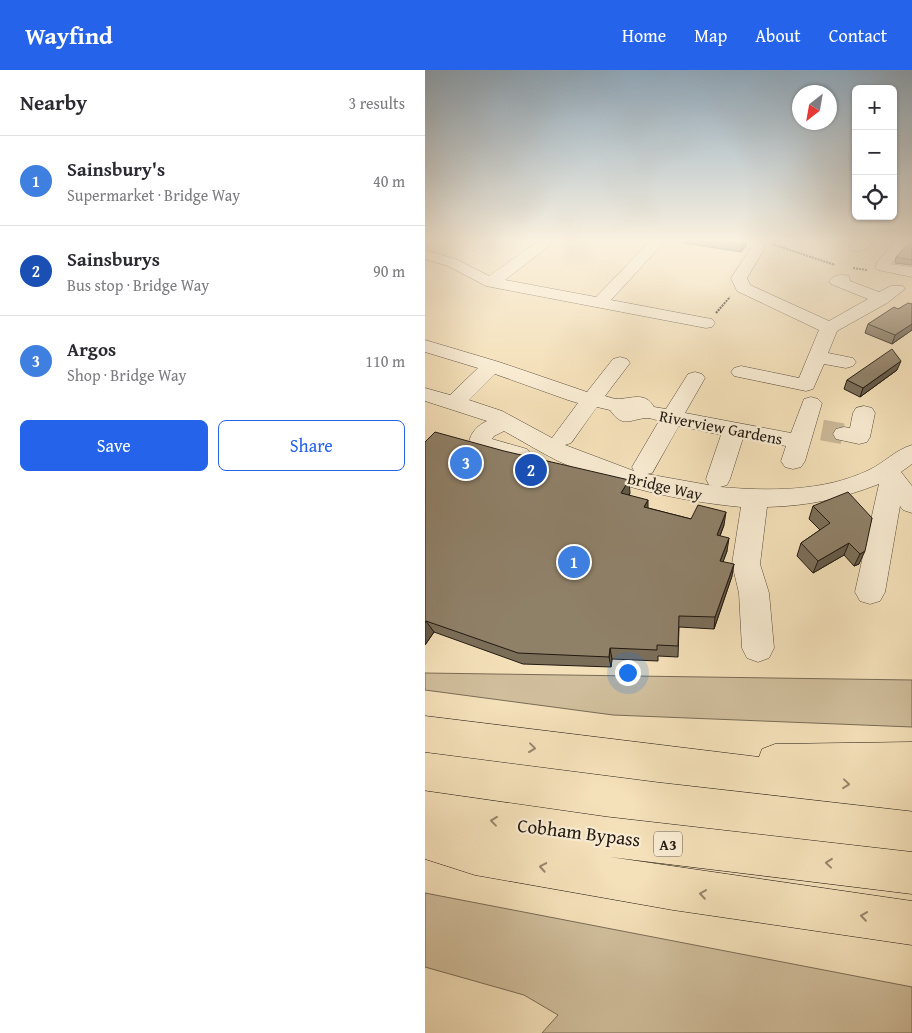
<!DOCTYPE html>
<meta charset="utf-8">
<style>
:root{--surface:#fff;--page:#f2f2f3;--text:#2b2b33;--muted:#7c7c81;--line:#e1e1e2;--accent:#2563eb}
body{margin:0;font-family:"Gentium Book Plus",serif;background:var(--page);color:var(--text)}
.controls{position:absolute;right:15px;top:15px;display:grid;overflow:hidden;border-radius:8px;box-shadow:0 1px 4px #0004}
.controls button{width:45px;height:45px;display:grid;place-items:center;padding:0;border:0;border-bottom:1px solid var(--line);background:var(--surface);color:var(--text);font:25px sans-serif}
.compass{position:absolute;left:367px;top:15px;width:45px;height:45px;border-radius:50%;background:var(--surface);box-shadow:0 1px 4px #0004;rotate:211deg}
.you{position:absolute;left:202px;top:602px;width:18px;height:18px;margin:-12px;border:4px solid #fff;border-radius:50%;background:#1a73e8;box-shadow:0 0 0 8px #1a73e833}
.badge{display:grid;place-items:center;width:32px;height:32px;border-radius:50%;background:var(--accent);color:#fff;font-size:16px;font-weight:700}
.pin{position:absolute;translate:-50% -50%;border:2px solid #fff;box-shadow:0 1px 5px #0006}
.list{margin:0;padding:0;list-style:none}
h2{display:flex;justify-content:space-between;align-items:center;height:65px;margin:0;padding:0 20px;font-size:21px}
h2 small{font-size:16px;font-weight:400;color:var(--muted)}
.list li{display:grid;grid-template-columns:32px 1fr auto;gap:15px;align-items:center;box-sizing:border-box;height:90px;padding:0 20px;border-top:1px solid var(--line)}
.list b{display:block;font-size:19px;white-space:nowrap}
.list p{margin:0;font-size:16px;white-space:nowrap;color:var(--muted)}
.list em{font-size:16px;font-style:normal;color:var(--muted)}
.actions{display:flex;gap:10px;padding:15px 20px}
.actions a{flex:1;padding:11px 0;border:1px solid var(--accent);border-radius:8px;text-align:center;font-size:18px;color:var(--accent)}
.actions .main{background:var(--accent);color:#fff}
.icon{flex:none;width:28px;height:28px;fill:none;stroke:currentColor;stroke-width:2;stroke-linecap:round;stroke-linejoin:round}
.map{position:relative;flex:none;width:487px;height:963px;overflow:hidden}
header{display:flex;align-items:center;gap:30px;box-sizing:border-box;height:70px;padding:0 25px;background:var(--accent);color:#fff}
header strong{font-size:24px}
nav{display:flex;gap:28px;margin-inline-start:auto;font-size:18px}
main{display:flex}
aside{flex:1;background:var(--surface)}
.map>svg:first-child{display:block}
.green{fill:#d0be9c;stroke:#786c56}
.lines{fill:none;stroke-linecap:round;stroke-linejoin:round}
.minor-tunnel{stroke:#cab897;stroke-width:21;stroke-dasharray:21 10;stroke-linecap:butt}
.minor-casing{stroke:#564b3b;stroke-width:1}
.highway-casing{stroke:#211911;stroke-width:1}
.path{stroke:#211911;stroke-width:2;stroke-dasharray:2 1;stroke-linecap:butt}
.minor{fill:#f8ebd2;fill-rule:evenodd}
.highway{fill:#f4e0b9;fill-rule:evenodd}
.wall{fill:#7b6e59;stroke:#211911}
.shaded-wall{fill:#645a49;stroke:#211911}
.building{fill:#8f8068;stroke:#211911}
.oneway{stroke:#95866d}
.labels{text-anchor:middle;dominant-baseline:central;stroke-width:4.5;stroke-linejoin:round;paint-order:stroke}
.shield{fill:#f8ebd2;stroke:#62584b;stroke-width:1}
.shield-label{font-size:15px;font-weight:bold;fill:#211911}
.street-label{font-size:16px;fill:#211911;stroke:#f8ebd2}
.near-street-label{font-size:19px;fill:#211911;stroke:#f8ebd2}
</style>
<header>
<strong>Wayfind</strong>
<nav><a>Home</a><a>Map</a><a>About</a><a>Contact</a></nav>
</header>
<main>
<aside>
<h2>Nearby<small>3 results</small></h2>
<ul class="list">
<li><span class="badge" style="background:#3f7fe0">1</span><div><b>Sainsbury's</b><p>Supermarket · Bridge Way</p></div><em>40 m</em></li>
<li><span class="badge" style="background:#1a4fb4">2</span><div><b>Sainsburys</b><p>Bus stop · Bridge Way</p></div><em>90 m</em></li>
<li><span class="badge" style="background:#3f7fe0">3</span><div><b>Argos</b><p>Shop · Bridge Way</p></div><em>110 m</em></li>
</ul>
<div class="actions"><a class="main">Save</a><a>Share</a></div>
</aside>
<div class="map">
<svg width="487" height="963" viewBox="0 0 487 963">
<rect width="100%" height="100%" fill="#f4e0b9"/>
<filter id="stains"><feTurbulence type="fractalNoise" baseFrequency=".004" numOctaves="4"/><feColorMatrix values="0 0 0 0 .2 0 0 0 0 .09 0 0 0 0 .02 0 0 0 .5 -.17"/></filter>
<radialGradient id="worn" r=".72"><stop offset=".6" stop-color="#630" stop-opacity="0"/><stop offset="1" stop-color="#630" stop-opacity=".3"/></radialGradient>
<g class="green">
<path d="M0,603L487,610V657L188,645L0,620Z"/>
<path d="M0,823L487,917V963H117L133,945L99,925L0,897Z"/>
</g>
<g class="lines">
<path class="minor-tunnel" d="M397,360L419,364"/>
<defs>
<g id="minor">
<path d="M116,169H133L80,210L171,227L227,169H242L186,230L281,248L287,249L290,253L287,257L281,258L61,216L23,196L0,189V180L33,190L64,206Z"/>
<path d="M316,169H334L340,178L322,208L325,215L404,251L443,229L406,214L404,211C408,205 417,204 424,206L425,211L454,222L466,216H478L480,219L462,233L412,261L403,283L428,288L431,292L428,296L421,298L399,294L388,319L381,321L309,306L306,302L309,298L316,296L374,308L394,260L312,221L306,208L326,178Z"/>
<path d="M433,169H455L436,181H426L424,178Z"/>
<path d="M472,169H487V175L482,176L466,194L487,197V207L453,200L450,197L453,191Z"/>
<path d="M0,270L74,292L162,322L188,289L195,287L202,289L205,293L180,326C184,327 189,329 192,329C206,329 220,321 229,337L241,339L263,304L270,302L277,304L280,308L260,343L366,363L379,329L386,327L393,329L397,333L380,391L376,397L368,399L360,397L356,391L361,376L318,368L305,409L302,415L295,417C344,421 398,422 444,400C459,393 470,380 487,375V394L476,402L487,416V443L478,440L475,436L460,522L455,531L445,534L435,531L430,522L454,414C415,429 383,436 342,437L335,494L344,523L349,578L344,588L333,592L322,588L317,578L314,523L307,494L316,437C254,431 191,417 133,391C115,382 97,371 79,361L69,366L67,369L102,379L106,384L102,389C88,393 52,385 44,372C46,362 53,355 62,351L0,331V318L25,325L53,298L0,282ZM70,304L143,330L153,333L127,368L77,341L44,330ZM172,337L185,340C198,359 205,349 222,348C226,348 231,350 234,351L207,397L209,401L140,375L146,373ZM254,356L296,365L281,409L284,415L289,416L222,404L227,403Z"/>
<path d="M439,336L447,338L450,343L445,367L442,372L434,374L411,369L408,364L411,359L419,357L425,358L428,343L431,338Z"/>
</g>
<g id="highway">
<path d="M0,646L334,687L337,679L350,674L487,672V741L233,712L0,682Z"/>
<path d="M0,721L182,747L487,782V824L185,787L487,831V875L248,840L50,805L0,789Z"/>
</g>
</defs>
<use href="#minor" class="minor-casing"/>
<use href="#highway" class="highway-casing"/>
<g class="path">
<path d="M347,174L410,195"/>
<path d="M428,198L442,200"/>
<path d="M291,243L305,227"/>
</g>
<use href="#minor" class="minor"/>
<use href="#highway" class="highway"/>
</g>
<g class="wall">
<path d="M259,169H321V176L316,182L259,173Z"/>
<path d="M487,171V195L470,193L471,187Z"/>
<path d="M487,234V260L467,274L440,263L443,254L473,239Z"/>
<path d="M472,300L435,327L419,319L422,310Z"/>
<path d="M0,372L205,423L204,425L223,438L266,449L299,455L295,466L302,481L298,491L307,506L289,559L254,557L253,587L233,586V591L187,589L186,597L98,594L9,562L0,575Z"/>
<path d="M388,436L447,448L434,494L429,496L419,485L388,503L372,486L376,473L395,460L384,449Z"/>
</g>
<g class="shaded-wall">
<path d="M320,169H321V176L316,182L317,174Z"/>
<path d="M487,254V260L467,274L470,265Z"/>
<path d="M476,291L472,300L435,327L438,318Z"/>
<path d="M204,410L205,423L197,436L196,423Z"/>
<path d="M223,430V443L219,437Z"/>
<path d="M301,442L299,455L290,478L292,465Z"/>
<path d="M304,468L302,481L294,503L295,491Z"/>
<path d="M424,473L419,485L388,503L393,491Z"/>
<path d="M440,481L434,494L429,496L435,484Z"/>
<path d="M309,494L307,506L289,559L290,547Z"/>
<path d="M1,551L9,562L0,575V553Z"/>
<path d="M185,578L187,589L186,597L184,587Z"/>
</g>
<g class="building">
<path d="M288,169H320L317,174Z"/>
<path d="M487,171V190L471,187L485,172Z"/>
<path d="M483,233L487,234V254L470,265L443,254L469,237L473,239Z"/>
<path d="M467,279L476,291L438,318L422,310Z"/>
<path d="M10,362L79,381L204,410L196,423L223,430L219,437L266,449L273,435L301,442L292,465L304,468L295,491L309,494L290,547L254,546L253,576L232,575V580L185,578L184,587L93,583L1,551L0,553V372Z"/>
<path d="M423,422L447,448L440,481L435,484L424,473L393,491L376,473L405,453L388,436Z"/>
</g>
<defs><path id="oneway-chevron" d="M-2-3.5L2.5 0L-2 3.5" fill="none" stroke-width="1.6" stroke-linecap="round" stroke-linejoin="round" transform="scale(1.25)"/></defs>
<g class="oneway">
<use href="#oneway-chevron" transform="translate(107 678) rotate(7)"/>
<use href="#oneway-chevron" transform="translate(421 714) rotate(6)"/>
<use href="#oneway-chevron" transform="translate(69 751) rotate(-173)"/>
<use href="#oneway-chevron" transform="translate(404 793) rotate(-174)"/>
<use href="#oneway-chevron" transform="translate(118 797) rotate(-170)"/>
<use href="#oneway-chevron" transform="translate(278 824) rotate(-172)"/>
<use href="#oneway-chevron" transform="translate(439 846) rotate(-172)"/>
</g>
<linearGradient id="sky" x2="0" y2="1"><stop stop-color="#90aabe"/><stop offset="0.56" stop-color="#faf1e0"/><stop offset="1" stop-color="#faf1e0" stop-opacity="0"/></linearGradient>
<rect width="487" height="304" fill="url(#sky)"/>
<g class="labels">
<rect class="shield" x="229" y="761.5" width="28" height="25" rx="4"/>
<g class="shield-label">
<text x="243" y="774">A3</text>
</g>
<g class="street-label">
<text transform="translate(296 357) rotate(11)">Riverview Gardens</text>
<text transform="translate(240 416) rotate(13)">Bridge Way</text>
</g>
<g class="near-street-label">
<text transform="translate(154 762) rotate(7)">Cobham Bypass</text>
</g>
</g>
<rect width="100%" height="100%" filter="url(#stains)"/>
<rect width="100%" height="100%" fill="url(#worn)"/>
</svg>
<div class="controls">
<button>+</button>
<button>−</button>
<button><svg class="icon" aria-label="locate" viewBox="0 0 24 24"><circle cx="12" cy="12" r="6"/><path d="M12 2v4M12 18v4M2 12h4M18 12h4"/></svg></button>
</div>
<svg class="compass" viewBox="-18 -18 36 36"><path d="M0-13l5 13h-10z" fill="#e53935"/><path d="M0 13l5-13h-10z" fill="#7c7c81"/></svg>
<div class="you"></div>
<div class="pin badge" style="left:149px;top:492px;background:#3f7fe0">1</div>
<div class="pin badge" style="left:106px;top:400px;background:#1a4fb4">2</div>
<div class="pin badge" style="left:41px;top:393px;background:#3f7fe0">3</div>
</div>
</main>
